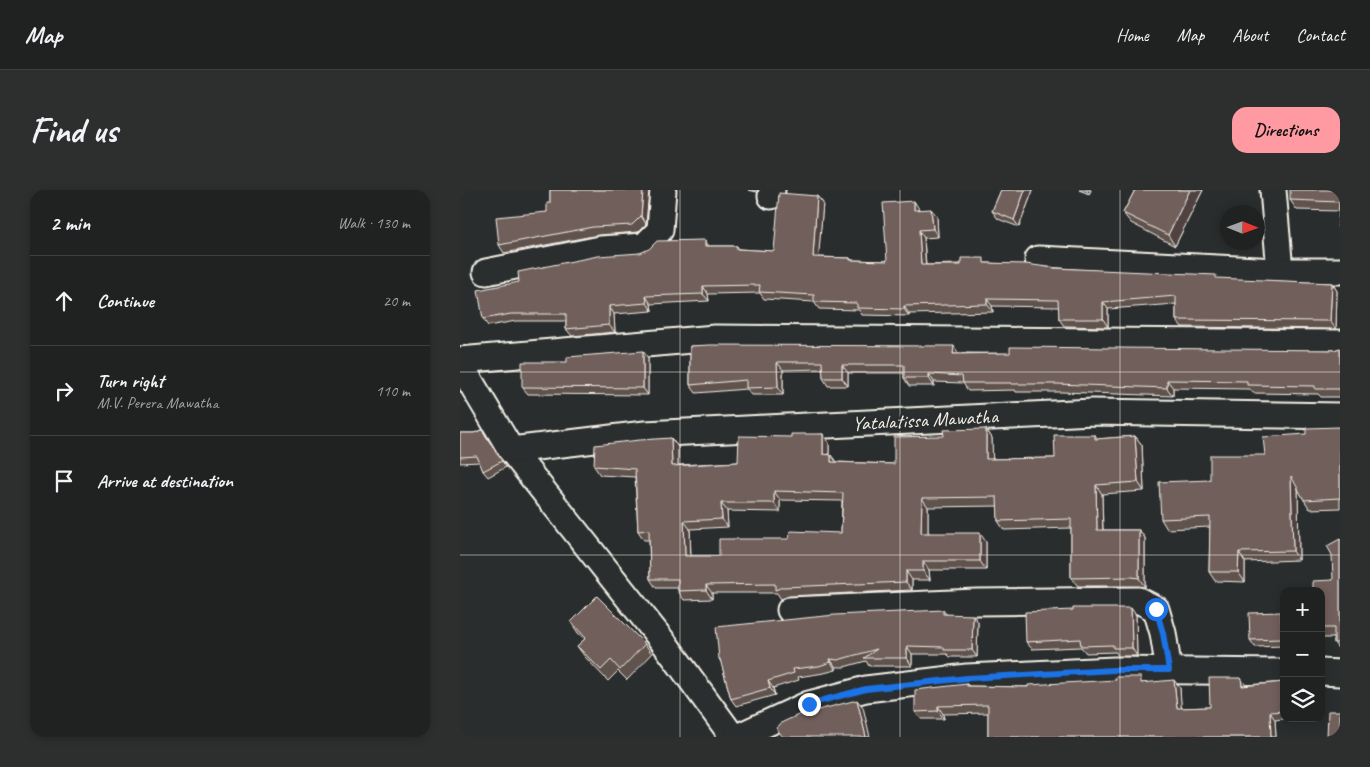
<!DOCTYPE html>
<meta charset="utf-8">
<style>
:root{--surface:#202222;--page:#2d2f2f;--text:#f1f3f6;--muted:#a2a4a5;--line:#3d3f40;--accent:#ff9aa2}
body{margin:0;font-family:Caveat,sans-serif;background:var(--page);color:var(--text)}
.controls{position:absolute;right:15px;bottom:15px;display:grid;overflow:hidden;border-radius:10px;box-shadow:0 2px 8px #0003}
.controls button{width:45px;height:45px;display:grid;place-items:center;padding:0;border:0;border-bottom:1px solid var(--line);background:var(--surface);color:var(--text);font:25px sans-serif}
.compass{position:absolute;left:760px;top:15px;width:45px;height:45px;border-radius:50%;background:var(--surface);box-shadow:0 2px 8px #0003;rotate:91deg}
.stop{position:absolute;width:15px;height:15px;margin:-11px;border:4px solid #1a73e8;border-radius:50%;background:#fff}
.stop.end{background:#1a73e8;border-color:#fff;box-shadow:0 1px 5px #0008}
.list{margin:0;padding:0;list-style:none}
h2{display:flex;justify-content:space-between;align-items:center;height:65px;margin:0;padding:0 20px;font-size:21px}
h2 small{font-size:16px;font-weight:400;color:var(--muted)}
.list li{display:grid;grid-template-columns:32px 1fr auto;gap:15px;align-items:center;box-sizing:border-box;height:90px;padding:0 20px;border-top:1px solid var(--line)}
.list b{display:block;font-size:19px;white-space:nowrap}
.list p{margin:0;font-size:16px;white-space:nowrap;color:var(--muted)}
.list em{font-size:16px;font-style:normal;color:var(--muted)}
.icon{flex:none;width:28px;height:28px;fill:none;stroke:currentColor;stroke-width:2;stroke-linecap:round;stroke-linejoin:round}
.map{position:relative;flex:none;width:880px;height:547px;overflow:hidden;border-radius:15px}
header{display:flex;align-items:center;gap:30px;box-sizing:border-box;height:70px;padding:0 25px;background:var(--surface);border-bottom:1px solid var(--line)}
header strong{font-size:24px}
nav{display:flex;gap:28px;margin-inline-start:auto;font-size:18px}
.intro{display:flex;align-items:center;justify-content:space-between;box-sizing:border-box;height:120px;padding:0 30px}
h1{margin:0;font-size:35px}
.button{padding:12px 22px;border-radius:15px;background:var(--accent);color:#111;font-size:18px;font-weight:700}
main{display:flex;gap:30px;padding:0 30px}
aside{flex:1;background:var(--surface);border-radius:15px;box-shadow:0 2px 8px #0003}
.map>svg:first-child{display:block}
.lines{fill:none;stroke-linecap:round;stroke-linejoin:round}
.street-casing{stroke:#f4f1e8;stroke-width:29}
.street{stroke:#2a2d2e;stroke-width:25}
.wall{fill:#61524e;stroke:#f4f1e8;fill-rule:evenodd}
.shaded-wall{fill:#4f4240;stroke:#f4f1e8}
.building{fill:#715f5b;stroke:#f4f1e8;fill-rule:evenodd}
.route{stroke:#1a73e8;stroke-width:6}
.grid{fill:none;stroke:#f4f1e8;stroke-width:1;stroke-opacity:0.55}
.labels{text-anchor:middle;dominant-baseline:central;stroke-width:4.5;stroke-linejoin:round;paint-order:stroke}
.street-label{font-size:20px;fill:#f4f1e8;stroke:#2a2d2e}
</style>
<header>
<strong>Map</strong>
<nav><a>Home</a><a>Map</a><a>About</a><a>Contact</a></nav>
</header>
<div class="intro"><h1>Find us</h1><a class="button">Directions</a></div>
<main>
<aside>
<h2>2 min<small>Walk · 130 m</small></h2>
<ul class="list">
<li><svg class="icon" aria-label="ahead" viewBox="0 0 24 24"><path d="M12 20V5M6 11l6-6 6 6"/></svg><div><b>Continue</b></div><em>20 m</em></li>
<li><svg class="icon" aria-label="right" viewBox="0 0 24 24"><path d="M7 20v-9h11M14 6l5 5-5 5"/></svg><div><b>Turn right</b><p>M.V. Perera Mawatha</p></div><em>110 m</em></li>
<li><svg class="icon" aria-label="arrive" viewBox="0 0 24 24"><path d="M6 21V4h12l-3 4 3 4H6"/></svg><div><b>Arrive at destination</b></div></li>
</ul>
</aside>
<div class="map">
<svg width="880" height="547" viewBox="0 0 880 547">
<rect width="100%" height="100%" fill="#2a2d2e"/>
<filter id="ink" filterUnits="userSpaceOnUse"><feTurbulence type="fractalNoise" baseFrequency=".02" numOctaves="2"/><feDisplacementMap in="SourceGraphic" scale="10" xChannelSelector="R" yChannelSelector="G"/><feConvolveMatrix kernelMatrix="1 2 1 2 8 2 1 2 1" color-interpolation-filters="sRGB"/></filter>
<g filter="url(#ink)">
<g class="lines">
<defs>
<g id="street">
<path d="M813,0L820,81"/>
<path d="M311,6L312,0"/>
<path d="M578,69L820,81H880"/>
<path d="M26,82L141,59L184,56L200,40L203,0"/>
<path d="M0,170L255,148L880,153"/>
<path d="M0,174L51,260L208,458L273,547"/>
<path d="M51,260L185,244L633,222L880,226"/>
<path d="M330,420L516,412L678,410L696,419L703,443L709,481"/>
<path d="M861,482L880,483"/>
<path d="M277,547L349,514L406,499L507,487L654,480L824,482"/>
</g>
</defs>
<use href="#street" class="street-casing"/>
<use href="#street" class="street"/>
</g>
<g class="wall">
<path d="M90,0H189L186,34L178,42L138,45L44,63L39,55L87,22L90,13Z"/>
<path d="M288,0H298L297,2Z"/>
<path d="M541,0H573L559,37L538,29L532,21Z"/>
<path d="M619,0H631L629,4Z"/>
<path d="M675,0H743L715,56L671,33L663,23Z"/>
<path d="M880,0V40L878,38L879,21L837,20L830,10Z"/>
<path d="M357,6L363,13L358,67L390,68L392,70L427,71L459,19V20L477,26L478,47L464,48L466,75L528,73L759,89L872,93L877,101L876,139L722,137L716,130V114L648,119V137L604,136L599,129V117L532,116L533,122L449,124V126L402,125L399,120L359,119L354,112L304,109L300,103L248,104L249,111L191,114L192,121L154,124L155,142L112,146L106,139V131H56L28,136L23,129L59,92L180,63L249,56H277L279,59L314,61Z"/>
<path d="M230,156L499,164L874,160L880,158V207H861L858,204L793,203L790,199L713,198V206L602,202H556L555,200L508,201L503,193L474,192V196H449L444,188V183H388V196H368L363,188V179L323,180V205H292L287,199L236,203L230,195Z"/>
<path d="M188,168V205L68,204L62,197L107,172Z"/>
<path d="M880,237V318L850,319L844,310L838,298L839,370L785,372V392L755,391L749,382L750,337L707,339L701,329L750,290L805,265L846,244Z"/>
<path d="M526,239L532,248V269L595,268L635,245L638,249L675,246L682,255L684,301L642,304L643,340H679L685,348V397L678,396H618L611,388V338L544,340L538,331V316L468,317V343L526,352V380H469L470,390H452V400L329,406L321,409L317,403H252V409L224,410L218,401V398H196L190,389L189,350H184L178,341L175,287L140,285L134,276L211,248L218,257V275L278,272L331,247L363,244L369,253V265L376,272L434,274L484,246ZM320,310L382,311L381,343L329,349L259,366H231L230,339L268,337L267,321L320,322Z"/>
<path d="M22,240L46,277L28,287L23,281L20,272L0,273V243H14Z"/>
<path d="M880,349V461L874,453V448H861V401L873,390Z"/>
<path d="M483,420L486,424L518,432L517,467H490L487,464H452V476H409L406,471L384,477H376V480L364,483L338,487L339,490L313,498L315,505L276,516L271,509L261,472L259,469Z"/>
<path d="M821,422L824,426V456L795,457L790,450Z"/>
<path d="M676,425L677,466H658L656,462L626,463L621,457L572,459L566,452Z"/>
<path d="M111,432L185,454L192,464L167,490L158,481L148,491L125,467L117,456L125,449L118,443Z"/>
<path d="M824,492V528H830L815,530L816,547H528V523L483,524L484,529H461L455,522L507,494L509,496L568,497L685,493L720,498L721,518L750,517L786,495Z"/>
</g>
<g class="shaded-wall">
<path d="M183,0H189L186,34L181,26Z"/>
<path d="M565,0H573L559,37L554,30Z"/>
<path d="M626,0H631L629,4Z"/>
<path d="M730,0H743L715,56L708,45Z"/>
<path d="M357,6L363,13L358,74L353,67Z"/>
<path d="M454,11L459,19V27L454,20Z"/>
<path d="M471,19L477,26L478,47L473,39Z"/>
<path d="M459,40L464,48L466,82L461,75Z"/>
<path d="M245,50L250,58L245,56Z"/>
<path d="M872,93L877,101L876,139L870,131Z"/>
<path d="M243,96L248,104L249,111L243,104Z"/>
<path d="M186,106L191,114L192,121L187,113Z"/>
<path d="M527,109L532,116L533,122L527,114Z"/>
<path d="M643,112L648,119V137L643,129Z"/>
<path d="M149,116L154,124L155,142L149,135Z"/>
<path d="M444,116L449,124V126L444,119Z"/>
<path d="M494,156L499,164H493Z"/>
<path d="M183,161L188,168V205L183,198Z"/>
<path d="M317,172L323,180V205L318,197Z"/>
<path d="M382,175L388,183V196L382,188Z"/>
<path d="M469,184L474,192V196L469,188Z"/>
<path d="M707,190L713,198V206L707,198Z"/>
<path d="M526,239L532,248L533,278L526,269Z"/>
<path d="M363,244L369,253V273L363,264Z"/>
<path d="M675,246L682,255L684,301L678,292Z"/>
<path d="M211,248L218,257V284L212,276Z"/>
<path d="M371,265L377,273L371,272Z"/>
<path d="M831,286L838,295L839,370L833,361Z"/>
<path d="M636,295L642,304L643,349L637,340Z"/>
<path d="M314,301L320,310V322L314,313Z"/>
<path d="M462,308L468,317V352L461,343Z"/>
<path d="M261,313L267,321L268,337L262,329Z"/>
<path d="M224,331L230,339L231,375L225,366Z"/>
<path d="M679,340L685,348V397L679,388Z"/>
<path d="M520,343L526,352V380L520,371Z"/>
<path d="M779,362L785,372V392L778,382Z"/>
<path d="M463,371L469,380L470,390L463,381Z"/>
<path d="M446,381L452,390V400L446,392Z"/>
<path d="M246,395L252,403V409L246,400Z"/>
<path d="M671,418L676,425L677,466L672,458Z"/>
<path d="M821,422L824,426V451L822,449Z"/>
<path d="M513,425L518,432L517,467L512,460Z"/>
<path d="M447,456L452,464V476L447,468Z"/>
<path d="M370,469L376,477V480L371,472Z"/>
<path d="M781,488L786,496H782Z"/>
<path d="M714,490L720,498L722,526L717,518Z"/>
<path d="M308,491L313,498L315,505L310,498Z"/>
<path d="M397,510L403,517L410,547H406Z"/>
<path d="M478,516L483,524L484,529L478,521Z"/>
<path d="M810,522L815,530L816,547H811Z"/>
</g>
<g class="building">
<path d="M90,0H183L181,26L172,35L133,37L39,55L36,27L87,22V13H90Z"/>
<path d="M541,0H565L554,30L532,21Z"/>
<path d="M675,0H730L708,45L663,23Z"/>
<path d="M830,0H880V38H878L879,12L830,10Z"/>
<path d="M319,3L357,6L353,67L390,68V70L427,71L423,13L454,11V20L471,19L473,39L459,40L461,75H501V68H524V73L566,74L594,78L756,85V88L872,93L870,131L716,130V106L643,112V129H599L598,110L527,109V114L444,116V119L397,118V113L354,112V105L299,102L300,95L243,96V104L186,106L187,113L149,116V135L106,139V124H51L23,129L18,100L59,92L58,82L138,66L180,63L189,59L197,51L245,50V56H277V59L314,61Z"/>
<path d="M250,155L494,156L493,164L550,163V157L874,160L880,158V199H855V196L787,195V191L707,190V198L596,194H551V193H503L502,186L469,184V188H444V175H382V188H363L362,172H317L318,197L286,198V190L230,195V156Z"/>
<path d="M183,161V198L62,197V172H107V167Z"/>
<path d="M880,237V308L844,310L831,286L833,361L779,362L778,382H749L750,327L701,329L699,292L750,290V265H805L803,247L846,244V238Z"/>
<path d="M526,239V269L595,268L594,245H635V249L675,246L678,292L636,295L637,340H679V388L672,387L611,388V329L538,331L537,307L462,308L461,343H520V371H463V381H446V392L323,397L315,400V394L246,395V400L218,401V389H190L189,340L178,341L175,279L134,276L135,255L180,250L211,248L212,276L278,272L279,246L331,247V244H363V264L371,265V272L434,274V247L484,246L483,240ZM314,301L383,303L381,343L330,341L329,349H259V366H225L224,331L262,329L261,313H314Z"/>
<path d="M22,240L42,271L23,281L17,266L0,267V243H14Z"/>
<path d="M880,349V453H874V438H861V401H853V391L873,390L872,365L867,356Z"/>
<path d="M137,406L185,454L160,480L151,470L141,480L117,456L126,448L111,432Z"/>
<path d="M613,418H671L672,458H653V455L621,456L620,449L566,452L565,422L613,420Z"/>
<path d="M483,420V424L513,425L512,460H484V457L447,456V468H404L417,459L378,470L370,469L371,472L359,476L333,479L334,483L308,491L310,498L271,509L260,469H259L256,437L375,425Z"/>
<path d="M821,422L822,449L790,450L789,423Z"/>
<path d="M655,487H681V493L714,490L717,518L750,517L749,488H781L782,496L824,492V521L810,522L811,547H528V515L478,516V521L455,522V500L507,494V496L568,497V495L656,490Z"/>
<path d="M397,510L406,547H323L316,538L323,532L349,520L350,522Z"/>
<path d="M868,521H880V547H867Z"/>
</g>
</g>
<g class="lines" filter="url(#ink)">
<path class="route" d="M349,514L406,499L507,488L654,480H709L703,443L696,419"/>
</g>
<path class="grid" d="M220,0V547M440,0V547M660,0V547M0,182H880M0,365H880"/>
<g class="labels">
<g class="street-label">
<text transform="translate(465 230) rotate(-3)">Yatalatissa Mawatha</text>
</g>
</g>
</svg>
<div class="controls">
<button>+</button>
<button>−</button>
<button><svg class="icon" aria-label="layers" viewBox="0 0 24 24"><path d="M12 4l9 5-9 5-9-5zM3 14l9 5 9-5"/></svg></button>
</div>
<svg class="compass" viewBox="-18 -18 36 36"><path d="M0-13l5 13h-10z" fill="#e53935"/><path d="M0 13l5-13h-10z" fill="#a2a4a5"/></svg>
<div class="stop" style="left:696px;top:419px"></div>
<div class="stop end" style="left:349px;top:514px"></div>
</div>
</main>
